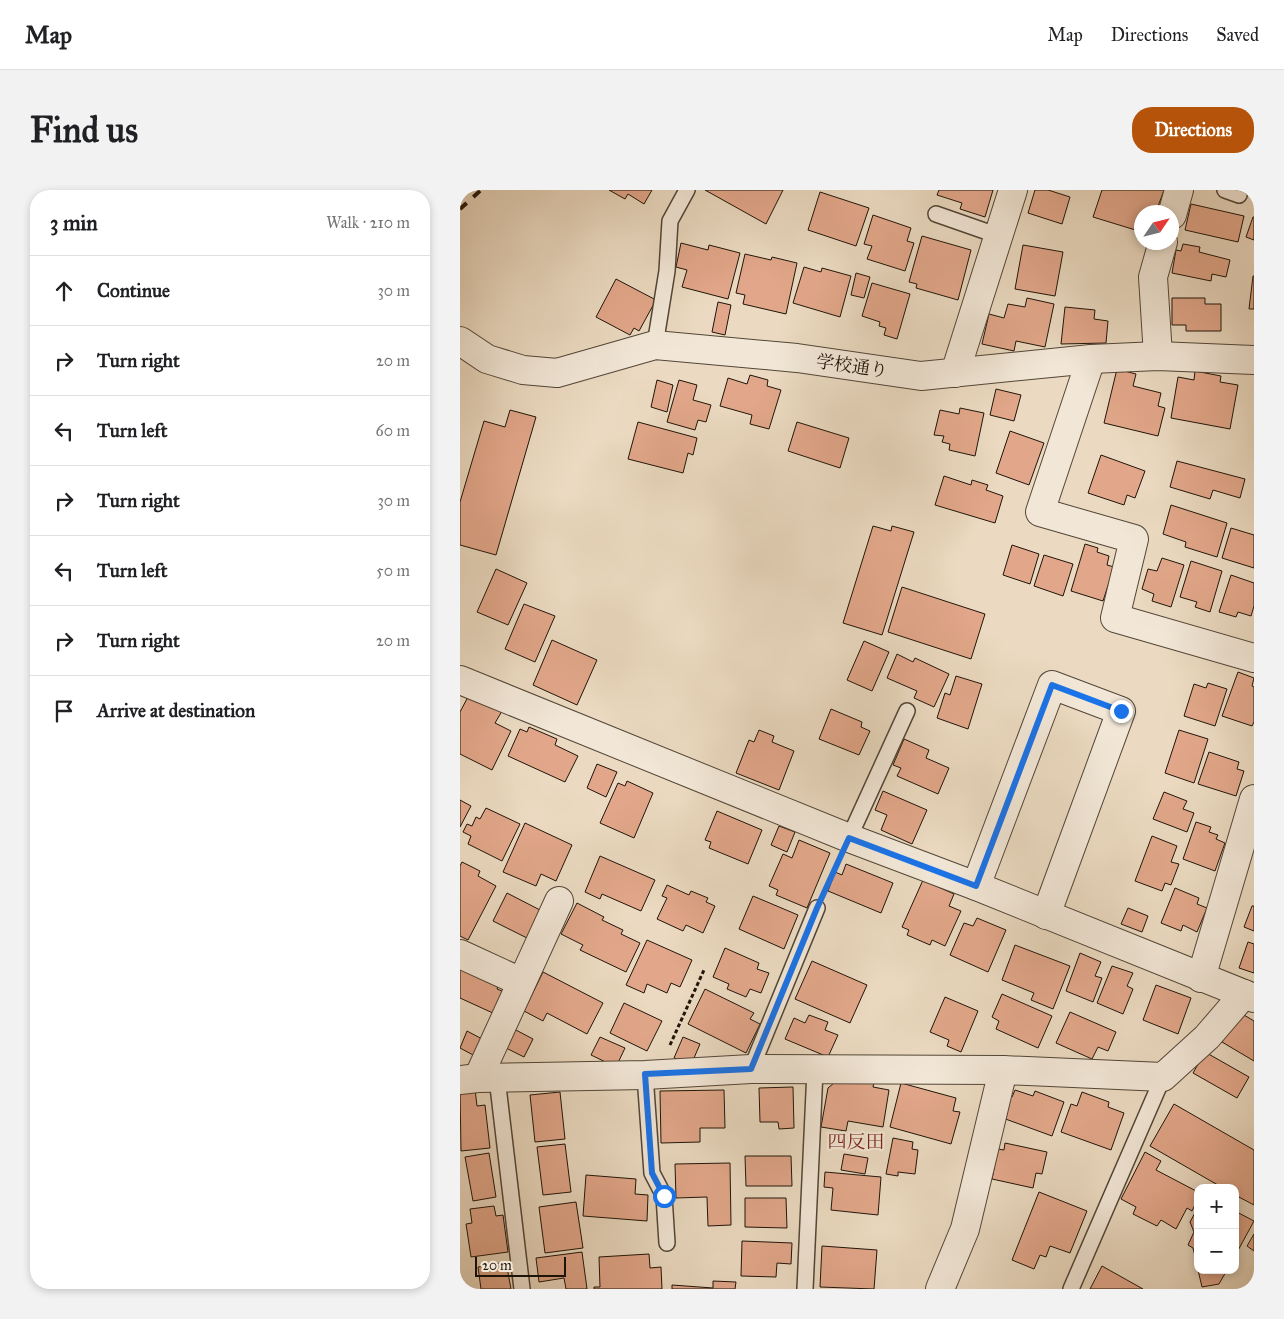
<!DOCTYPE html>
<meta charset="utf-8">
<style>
:root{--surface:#fff;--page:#f2f2f2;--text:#202124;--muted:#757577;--line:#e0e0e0;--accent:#b45309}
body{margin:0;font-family:"IM FELL Great Primer","Noto Serif JP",serif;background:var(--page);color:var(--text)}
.controls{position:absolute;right:15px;bottom:15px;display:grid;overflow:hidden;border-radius:10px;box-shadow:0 2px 8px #0003}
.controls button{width:45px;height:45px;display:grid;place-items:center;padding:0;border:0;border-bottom:1px solid var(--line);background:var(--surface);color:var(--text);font:25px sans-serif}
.compass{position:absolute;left:674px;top:15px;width:45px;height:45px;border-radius:50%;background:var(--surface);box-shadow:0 2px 8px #0003;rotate:55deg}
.scale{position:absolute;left:15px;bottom:12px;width:91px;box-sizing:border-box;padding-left:5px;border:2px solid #1f1409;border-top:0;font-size:14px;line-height:18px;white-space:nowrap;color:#1f1409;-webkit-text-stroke:4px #f2e7d7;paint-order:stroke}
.stop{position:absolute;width:15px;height:15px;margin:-11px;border:4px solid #1a73e8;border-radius:50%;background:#fff}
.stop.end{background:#1a73e8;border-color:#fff;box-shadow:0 1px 5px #0008}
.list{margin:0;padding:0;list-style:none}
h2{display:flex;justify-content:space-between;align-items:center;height:65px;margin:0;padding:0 20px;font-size:21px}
h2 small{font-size:16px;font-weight:400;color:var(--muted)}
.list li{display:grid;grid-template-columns:32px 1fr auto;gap:15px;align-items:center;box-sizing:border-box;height:70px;padding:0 20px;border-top:1px solid var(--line)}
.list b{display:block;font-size:19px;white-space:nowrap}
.list em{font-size:16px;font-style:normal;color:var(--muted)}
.icon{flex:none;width:28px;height:28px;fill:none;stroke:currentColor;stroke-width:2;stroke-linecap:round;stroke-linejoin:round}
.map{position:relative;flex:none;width:794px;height:1099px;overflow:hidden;border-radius:20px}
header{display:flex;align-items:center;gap:30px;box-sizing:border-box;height:70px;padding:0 25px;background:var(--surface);border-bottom:1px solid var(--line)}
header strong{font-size:24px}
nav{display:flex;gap:28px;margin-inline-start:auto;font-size:18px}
.intro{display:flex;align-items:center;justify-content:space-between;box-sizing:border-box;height:120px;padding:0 30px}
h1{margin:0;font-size:35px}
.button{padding:12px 22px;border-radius:20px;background:var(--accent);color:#fff;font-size:18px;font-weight:700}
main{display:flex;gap:30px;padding:0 30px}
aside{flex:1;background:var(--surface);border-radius:20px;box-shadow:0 2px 8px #0003}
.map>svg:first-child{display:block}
.building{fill:#e2a78a;stroke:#1f1409}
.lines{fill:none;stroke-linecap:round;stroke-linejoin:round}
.lane-casing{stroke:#524637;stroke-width:18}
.street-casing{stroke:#524637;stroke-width:30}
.path{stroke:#1f1409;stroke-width:3;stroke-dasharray:4 2.5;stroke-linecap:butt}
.lane{stroke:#f2e7d7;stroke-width:15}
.street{stroke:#f2e7d7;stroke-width:28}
.rail{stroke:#1f1409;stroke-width:4;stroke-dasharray:9 9;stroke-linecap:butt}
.route{stroke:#1a73e8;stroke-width:6}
.labels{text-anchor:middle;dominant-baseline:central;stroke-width:4.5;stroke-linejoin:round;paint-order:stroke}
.street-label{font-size:18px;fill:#1f1409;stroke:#f2e7d7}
.neighbourhood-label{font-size:19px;fill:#7a1f14;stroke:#f2e7d7}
</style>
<header>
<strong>Map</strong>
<nav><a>Map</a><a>Directions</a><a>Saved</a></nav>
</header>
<div class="intro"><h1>Find us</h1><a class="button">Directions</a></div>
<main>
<aside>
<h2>3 min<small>Walk · 210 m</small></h2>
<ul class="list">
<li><svg class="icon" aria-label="ahead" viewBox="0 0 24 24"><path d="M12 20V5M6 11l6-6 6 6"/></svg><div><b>Continue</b></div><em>30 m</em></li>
<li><svg class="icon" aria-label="right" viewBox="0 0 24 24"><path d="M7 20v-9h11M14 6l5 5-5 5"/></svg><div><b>Turn right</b></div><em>20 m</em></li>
<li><svg class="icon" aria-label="left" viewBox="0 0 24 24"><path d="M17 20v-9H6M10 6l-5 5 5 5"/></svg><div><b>Turn left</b></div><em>60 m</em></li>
<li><svg class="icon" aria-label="right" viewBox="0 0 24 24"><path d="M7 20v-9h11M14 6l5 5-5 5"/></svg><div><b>Turn right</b></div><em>30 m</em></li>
<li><svg class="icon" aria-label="left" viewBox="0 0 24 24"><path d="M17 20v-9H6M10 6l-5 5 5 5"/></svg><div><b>Turn left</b></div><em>50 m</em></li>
<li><svg class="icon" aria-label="right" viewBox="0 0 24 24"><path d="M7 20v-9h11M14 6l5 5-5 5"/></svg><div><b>Turn right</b></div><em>20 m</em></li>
<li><svg class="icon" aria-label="arrive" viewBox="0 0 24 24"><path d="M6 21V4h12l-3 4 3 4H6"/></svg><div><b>Arrive at destination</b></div></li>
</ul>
</aside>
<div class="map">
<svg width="794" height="1099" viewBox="0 0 794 1099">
<rect width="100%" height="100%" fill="#ebdac1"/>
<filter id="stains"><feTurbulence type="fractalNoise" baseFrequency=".004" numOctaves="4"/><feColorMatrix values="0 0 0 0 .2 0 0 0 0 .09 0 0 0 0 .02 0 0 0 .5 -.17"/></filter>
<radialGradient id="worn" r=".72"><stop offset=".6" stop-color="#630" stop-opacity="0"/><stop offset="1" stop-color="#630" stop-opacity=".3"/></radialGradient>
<g class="building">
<path d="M149,0H192L184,14L168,4L165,9Z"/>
<path d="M245,0H323L306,34Z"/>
<path d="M479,0H533L525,27L500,19L502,13L477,5Z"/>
<path d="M575,0H588L610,7L602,34L568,23Z"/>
<path d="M642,0H704L696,22H682V42L633,27Z"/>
<path d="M360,2L409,18L396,56L348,40Z"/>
<path d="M731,14L784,26L778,52L725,40Z"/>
<path d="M413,25L451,38L447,51L454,53L445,81L407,69L412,56L404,54Z"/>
<path d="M793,27H794V50L786,47Z"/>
<path d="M462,46L511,60L498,110L456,98L457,94L449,92Z"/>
<path d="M221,53L248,60L249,55L280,63L268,109L222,97L227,80L216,77Z"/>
<path d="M723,54L740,57L739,62L770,70L766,87L752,84L751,91L712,83L716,60L721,61Z"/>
<path d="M563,55L603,62L595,106L555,99Z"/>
<path d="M285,64L311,70L312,67L337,73L326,124L283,114L285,105L276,103Z"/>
<path d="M344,77L361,82L362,78L391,86L380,127L333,113Z"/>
<path d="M396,83L410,87L404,108L391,105Z"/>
<path d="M793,86H794V119H789Z"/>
<path d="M156,89L196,110L179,141L174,138L170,145L136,127Z"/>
<path d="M412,93L450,104L437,149L424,145L426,138L419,136L420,132L402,126Z"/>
<path d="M567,108L594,114L585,157L556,151L554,161L522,154L529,124L544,128L548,114L565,117Z"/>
<path d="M712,108H745V114H761V141H726V135H712Z"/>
<path d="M258,112L271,115L265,145L252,142Z"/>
<path d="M605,117L635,120L634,129L648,131L646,153L601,154Z"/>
<path d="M657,179L676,184L673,196L701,203L698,216L705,218L698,246L644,233Z"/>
<path d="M735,181L761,186L760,192L778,195L770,239L711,228L718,187L734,190Z"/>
<path d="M290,185L308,190L307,196L321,200L309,239L290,234L292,225L260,216L268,188L287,194Z"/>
<path d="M197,190L213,195L207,222L191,217Z"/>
<path d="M219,190L237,195L233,210L251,215L246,232L238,230L235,240L207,232Z"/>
<path d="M536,199L561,205L554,231L530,225Z"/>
<path d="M500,218L524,223L515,266L489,260L490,254L482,252L484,246L474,245L480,220L499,224Z"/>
<path d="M50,220L76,227L36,365L0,355V312L24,231L45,237Z"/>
<path d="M178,232L237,248L233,265L228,263L223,283L168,269Z"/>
<path d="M337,232L389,248L380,278L328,261Z"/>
<path d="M550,241L584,253L569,295L536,283Z"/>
<path d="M641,265L685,281L675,308L667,305L664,315L628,303Z"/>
<path d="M717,271L785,289L780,308L753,300L750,309L710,297Z"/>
<path d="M484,286L511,295L512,290L528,295L526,300L543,306L535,333L475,315Z"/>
<path d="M711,315L767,333L757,367L725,357L726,352L703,344Z"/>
<path d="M413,336L431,341L432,336L454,342L422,445L383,433Z"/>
<path d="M771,338L794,345V378L762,368Z"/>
<path d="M625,354L638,358L637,362L649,366L647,375L654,377L643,411L611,401Z"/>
<path d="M552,355L579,364L570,394L543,385Z"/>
<path d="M584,365L613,374L603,406L574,396Z"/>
<path d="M702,368L724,375L711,417L692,411L694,404L682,399L688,379L697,381Z"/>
<path d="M731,371L762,381L750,422L735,417L737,412L720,407Z"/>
<path d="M36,379L67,393L48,435L17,422Z"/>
<path d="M771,385L794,393V416L791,426L778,422L776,427L759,422Z"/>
<path d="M442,397L525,424L511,469L428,442Z"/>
<path d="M64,414L95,426L75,472L45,459Z"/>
<path d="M92,450L137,470L117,515L73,495Z"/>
<path d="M404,451L429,462L412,501L387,490Z"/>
<path d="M437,464L453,472L455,468L489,484L474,517L454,508L457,501L427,488Z"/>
<path d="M778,482L794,488L792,496L794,497V532L792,536L762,526Z"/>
<path d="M496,486L522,494L508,539L477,528L485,503L490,505Z"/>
<path d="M748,493L767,499L755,536L724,526L734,494L746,498Z"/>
<path d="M9,505L42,521L35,533L51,541L32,580L0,564V522Z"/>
<path d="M371,519L402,532L401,537L410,541L399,565L359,549Z"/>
<path d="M69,537L97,549L95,555L118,566L105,592L48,566L60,539L67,542Z"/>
<path d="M299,540L314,546L312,552L334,561L319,600L276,583L289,550L294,552Z"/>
<path d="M719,540L748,549L734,593L705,583Z"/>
<path d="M444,549L469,560L466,568L489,578L478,604L437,586L441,578L433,575Z"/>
<path d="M749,562L779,572L777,579L784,581L776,606L738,594Z"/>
<path d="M137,574L157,582L146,607L127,598Z"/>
<path d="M167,591L193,603L174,648L140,633L158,593L165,596Z"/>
<path d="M423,601L467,620L452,654L421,640L427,625L415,620Z"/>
<path d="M704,602L727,611L723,619L734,623L727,642L693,629Z"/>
<path d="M0,610L11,616L0,637Z"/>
<path d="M26,618L60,634L42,671L8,654L11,646L3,642L7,634L12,636L16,627L20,629Z"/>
<path d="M257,621L302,640L288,674L249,658L251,652L245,650Z"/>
<path d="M736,632L751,637L749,642L758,645L756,649L765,653L755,681L723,669Z"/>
<path d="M65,633L112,655L96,691L81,684L76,696L43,682Z"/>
<path d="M319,636L335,642L327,662L311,655Z"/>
<path d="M692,646L717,656L711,672L719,674L711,695L705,693L702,701L675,691Z"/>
<path d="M339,650L370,663L347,718L316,705L318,700L309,696L323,664L332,668Z"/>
<path d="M140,666L195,690L181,721L142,704L140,709L125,702Z"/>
<path d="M2,672L20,681L18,686L36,696L8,750L0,746V676Z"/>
<path d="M386,674L433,693L421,723L368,701L375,682L382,685Z"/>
<path d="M463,690L494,704L489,716L501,721L485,756L472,750L470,755L447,745L449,740L442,737Z"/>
<path d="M207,695L229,705L231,701L248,708L246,712L255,716L243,743L226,735L223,741L197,729L207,708L202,706Z"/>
<path d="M715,698L739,708L737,714L747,718L737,742L723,735L721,741L701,733Z"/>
<path d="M47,703L80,720L74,732L79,735L71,750L33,731Z"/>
<path d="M293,706L338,725L324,759L279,739Z"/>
<path d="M117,713L144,727L142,730L163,740L161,744L180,753L166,782L120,760L123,755L101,744Z"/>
<path d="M792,716H794V741L784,737Z"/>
<path d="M668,718L688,726L682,742L661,734Z"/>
<path d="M517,728L546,740L528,782L490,765L504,733L513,736Z"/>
<path d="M187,750L232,770L220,797L211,793L207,803L187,794L184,803L166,795Z"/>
<path d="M788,752L794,754V783L779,778Z"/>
<path d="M555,755L610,776L593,819L571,810L574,803L542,790Z"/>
<path d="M265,758L299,773L297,779L309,783L301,803L290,799L286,807L267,799L269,794L253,787Z"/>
<path d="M620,763L641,772L635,786L642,788L633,812L606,801Z"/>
<path d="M352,771L407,795L390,833L335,809Z"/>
<path d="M0,776L40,790L37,799L44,802L35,824L0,808Z"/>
<path d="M652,776L673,783L667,796L673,799L663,824L637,813Z"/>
<path d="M83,782L143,813L127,844L87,823L83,831L64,821Z"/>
<path d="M696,795L731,808L718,844L683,830Z"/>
<path d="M245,799L294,823L290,829L300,834L286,863L228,834Z"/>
<path d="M542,804L592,826L578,858L536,839L539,831L532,827Z"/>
<path d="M485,807L518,821L501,862L487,856L489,850L470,842Z"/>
<path d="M164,813L202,831L187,861L150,843Z"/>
<path d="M610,822L656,842L648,861L638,857L632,869L596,853Z"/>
<path d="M779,822L794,831V871L762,852Z"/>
<path d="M349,825L368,832L365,840L378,845L368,867L325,849L334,828L345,833Z"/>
<path d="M54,839L73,849L64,867L44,857Z"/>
<path d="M7,841L24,850L15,866L0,858Z"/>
<path d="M140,847L165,858L156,877L131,865Z"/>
<path d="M223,847L240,854L231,875L214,868Z"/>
<path d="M745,862L789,887L777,908L733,883Z"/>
<path d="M380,888H415L413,897L429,900L423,937L388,931L386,941L361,937L368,898Z"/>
<path d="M441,893L496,908L493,921L500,922L491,954L430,937Z"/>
<path d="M333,897L334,938L319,939L318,932H300L299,898Z"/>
<path d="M15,899L17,916L25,915L30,958L1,961L0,901Z"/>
<path d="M264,900L265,938H240V952L201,953L200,901Z"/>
<path d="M555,900L573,906L575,901L604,912L592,946L540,927L548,906L552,907Z"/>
<path d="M100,902L105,949L75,952L70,905Z"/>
<path d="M622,902L649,912L648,917L664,923L651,960L601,942L611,914L617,916Z"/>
<path d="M714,914L794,960V1015L775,1005V998H763L690,956Z"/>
<path d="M433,948L453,952L452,959L458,960L455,984L438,982V986L426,984Z"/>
<path d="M545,953L587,962L582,984L576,983L573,998L532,989L538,959L544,960Z"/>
<path d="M105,954L111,1002L83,1005L77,957Z"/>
<path d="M685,962L701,971L696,980L738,1002V1009L732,1021L727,1018L716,1039L701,1030L697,1036L673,1024L676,1017L661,1009Z"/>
<path d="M29,963L36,1007L13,1011L5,967Z"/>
<path d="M384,964L408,968L405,984L381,980Z"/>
<path d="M285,966H331L332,996H286Z"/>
<path d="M270,973L271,1035L248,1036L247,1007L216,1008L215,974Z"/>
<path d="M365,982L421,987L418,1025L371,1020L373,998L364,997Z"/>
<path d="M126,985L176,989L175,1004L188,1005L187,1031L123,1026Z"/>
<path d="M579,1002L627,1021L610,1063L590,1056L586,1067L580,1065L574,1079L552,1070Z"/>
<path d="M285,1008H326L327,1038L285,1037Z"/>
<path d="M116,1012L123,1058L85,1063L79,1017Z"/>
<path d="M34,1016L36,1026L43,1025L48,1062L11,1067L6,1034L12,1033L10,1019Z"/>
<path d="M736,1021L738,1022V1078L733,1058L728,1055L734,1042L730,1032Z"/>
<path d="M775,1021L794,1031L775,1066Z"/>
<path d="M794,1044V1061L787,1056Z"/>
<path d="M282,1051L332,1053L331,1074L317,1073L316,1087L281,1086Z"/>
<path d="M362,1056L417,1060L414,1099L360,1097Z"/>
<path d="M122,1062L127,1099H106L104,1088L79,1092L76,1068Z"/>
<path d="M189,1064L190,1078L201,1077L202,1099H134V1097H140L139,1067Z"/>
<path d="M46,1072L51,1099H21L18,1077Z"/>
<path d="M642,1076L683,1099H630Z"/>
<path d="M738,1080H767L759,1094L742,1097Z"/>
<path d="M253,1091L276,1092L275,1099H212V1095L253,1098Z"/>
</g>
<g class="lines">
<defs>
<g id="lane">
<path d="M765,0L779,5"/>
<path d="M476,24L539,46"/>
<path d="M195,155L207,81L210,31L227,0"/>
<path d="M389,648L447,521"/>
<path d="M291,879L357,718"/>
<path d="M185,885L192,983L204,1006L207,1053"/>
<path d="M37,888L62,1099"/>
<path d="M345,1099L355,880"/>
<path d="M611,1099L703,887"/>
</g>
<g id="street">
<path d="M712,25L719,0"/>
<path d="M0,151L27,169L63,180L97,183L195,155L337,168L461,186L631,169L698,166L794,170"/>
<path d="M698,166L693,87L703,52"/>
<path d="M631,169L580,322L674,349L655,428L794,468"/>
<path d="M495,183L553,0"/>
<path d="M0,490L389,648L516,696L794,808"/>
<path d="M516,696L592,495L661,521L586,725"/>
<path d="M0,764L61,792"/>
<path d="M741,788L794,609"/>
<path d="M18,888L99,711"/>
<path d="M0,890L18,888L185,885L291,879L543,880L703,887L747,847L784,804"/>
<path d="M480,1099L505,1039L543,880"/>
</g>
</defs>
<use href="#lane" class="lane-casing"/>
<use href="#street" class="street-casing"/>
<g class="path">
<path d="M366,697L377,673"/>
<path d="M210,855L244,780"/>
</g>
<use href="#lane" class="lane"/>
<use href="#street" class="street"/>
<path class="rail" d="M0,19L21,0"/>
</g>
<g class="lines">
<path class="route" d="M204,1006L192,983L185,884L291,879L357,718L389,648L516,696L592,495L661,521"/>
</g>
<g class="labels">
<g class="street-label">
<text transform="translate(392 176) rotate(8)">学校通り</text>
</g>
<g class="neighbourhood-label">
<text x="396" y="951">四反田</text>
</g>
</g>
<rect width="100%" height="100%" filter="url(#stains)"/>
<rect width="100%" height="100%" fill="url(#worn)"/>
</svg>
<div class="controls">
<button>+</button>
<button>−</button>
</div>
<svg class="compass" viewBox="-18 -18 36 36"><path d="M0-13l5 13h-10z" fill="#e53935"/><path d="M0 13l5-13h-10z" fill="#757577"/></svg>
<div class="scale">20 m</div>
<div class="stop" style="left:204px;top:1006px"></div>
<div class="stop end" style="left:661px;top:521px"></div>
</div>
</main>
